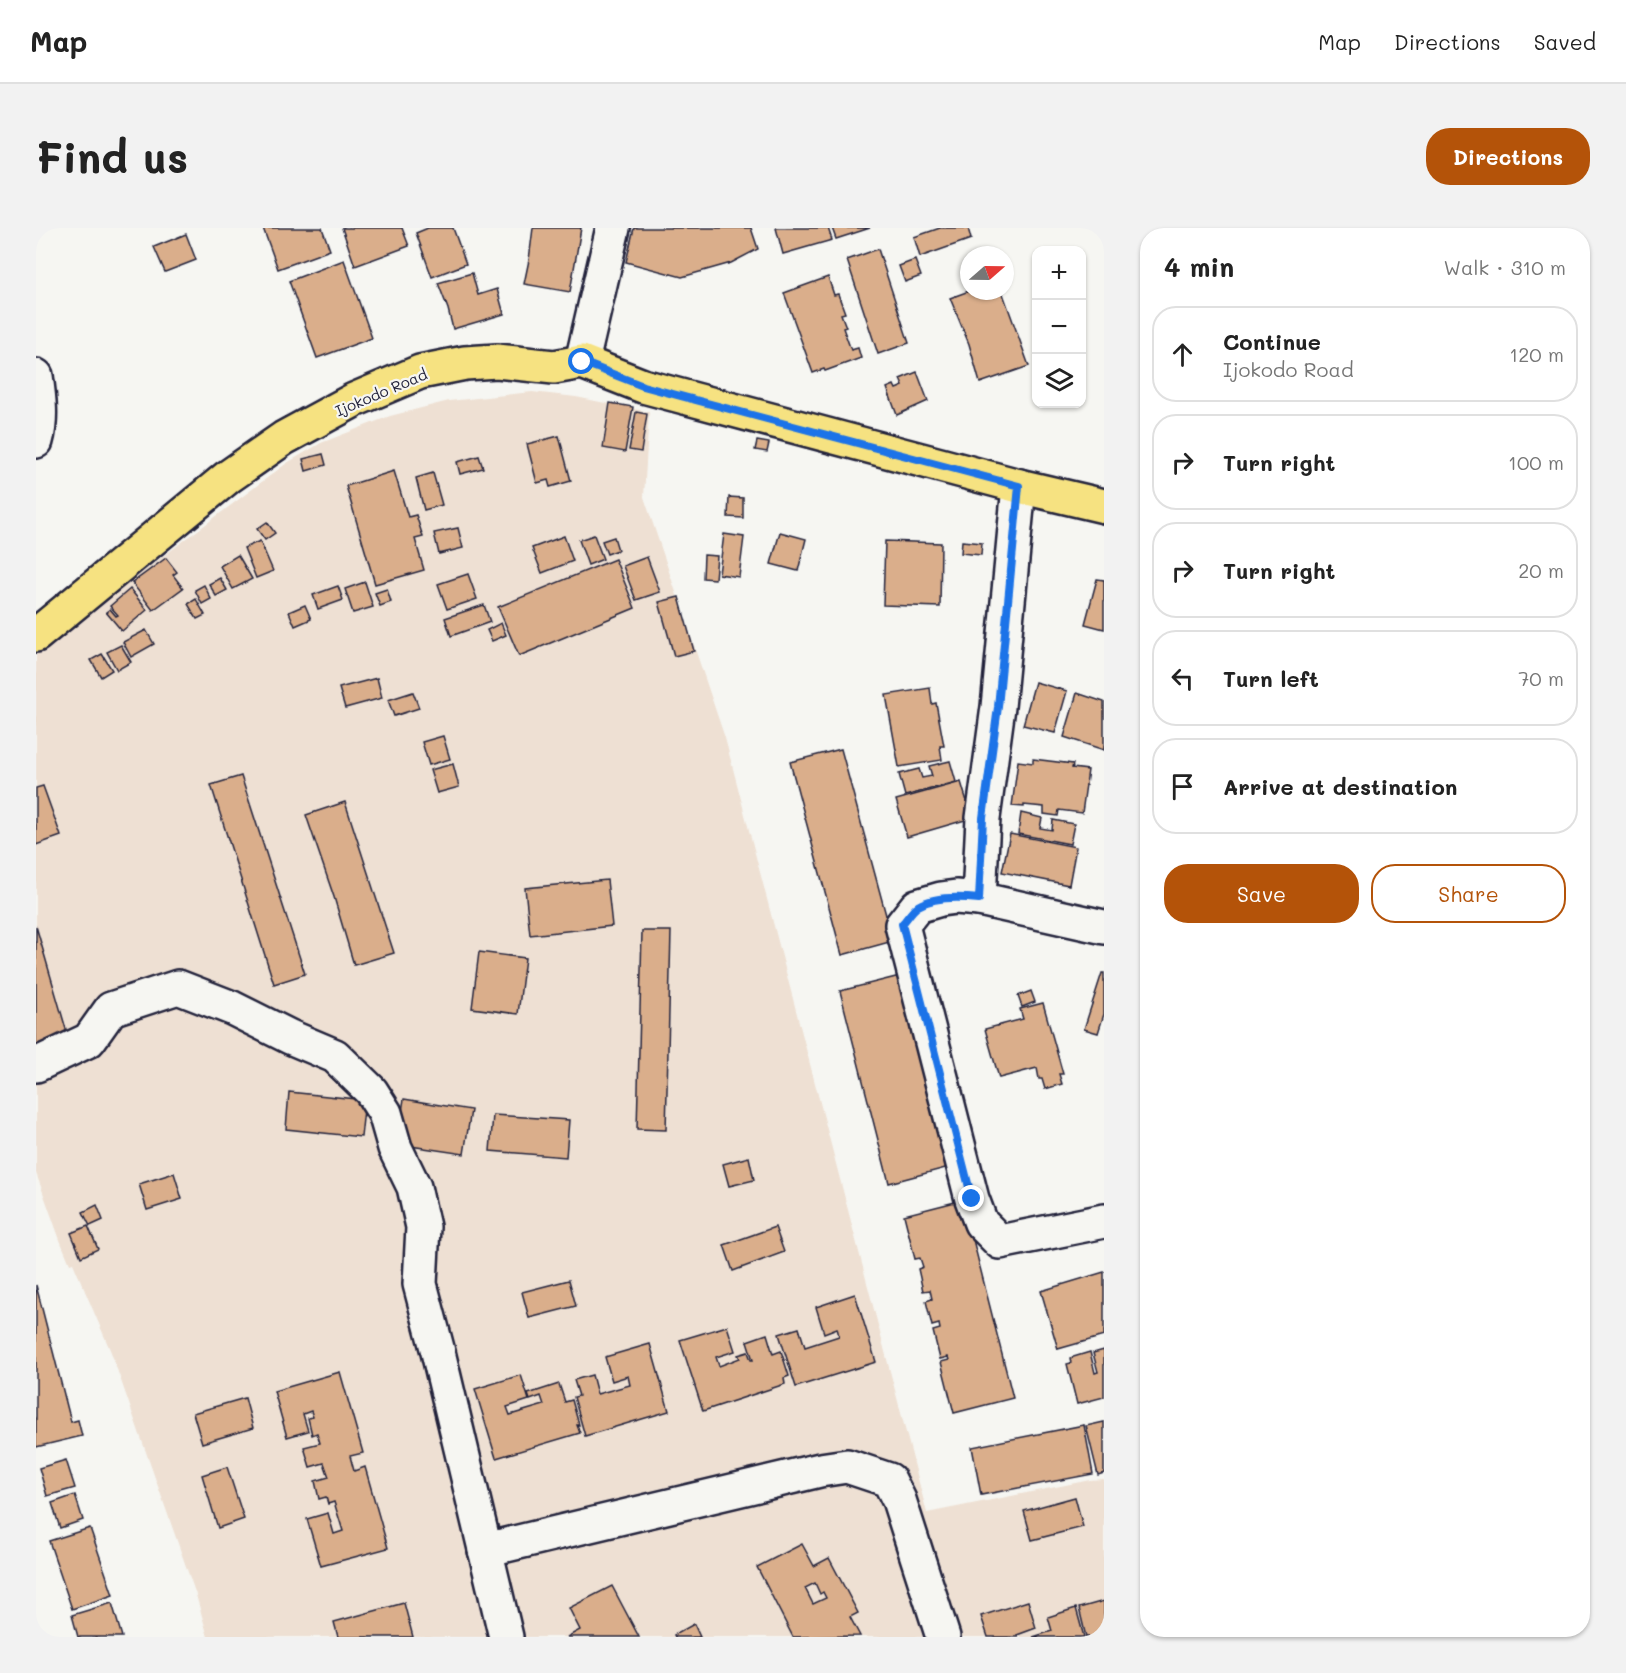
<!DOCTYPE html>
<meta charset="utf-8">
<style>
:root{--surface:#fff;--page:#f2f2f2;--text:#222;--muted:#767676;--line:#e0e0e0;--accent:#b45309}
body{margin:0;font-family:Mali,sans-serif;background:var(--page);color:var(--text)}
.controls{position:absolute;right:18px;top:18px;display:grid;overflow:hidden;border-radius:12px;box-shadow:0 2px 4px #0004}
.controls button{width:54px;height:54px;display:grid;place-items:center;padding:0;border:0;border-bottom:2px solid var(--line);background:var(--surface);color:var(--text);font:30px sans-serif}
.compass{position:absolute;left:924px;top:18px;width:54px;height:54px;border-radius:50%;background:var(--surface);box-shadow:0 2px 4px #0004;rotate:70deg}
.stop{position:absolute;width:18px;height:18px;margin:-14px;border:4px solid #1a73e8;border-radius:50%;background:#fff}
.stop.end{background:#1a73e8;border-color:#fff;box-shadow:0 2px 6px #0008}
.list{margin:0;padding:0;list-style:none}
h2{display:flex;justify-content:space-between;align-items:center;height:78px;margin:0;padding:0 24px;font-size:26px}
h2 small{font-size:20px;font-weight:400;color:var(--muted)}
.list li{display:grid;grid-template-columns:39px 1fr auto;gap:18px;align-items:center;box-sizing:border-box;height:96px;margin:0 12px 12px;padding:0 12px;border:2px solid var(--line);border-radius:24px}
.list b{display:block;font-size:22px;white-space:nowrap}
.list p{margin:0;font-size:20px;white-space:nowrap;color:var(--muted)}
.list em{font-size:20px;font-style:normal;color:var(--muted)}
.actions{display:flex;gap:12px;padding:18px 24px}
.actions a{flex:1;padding:14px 0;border:2px solid var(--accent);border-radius:24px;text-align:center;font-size:21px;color:var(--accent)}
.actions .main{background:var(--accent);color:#fff}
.icon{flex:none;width:33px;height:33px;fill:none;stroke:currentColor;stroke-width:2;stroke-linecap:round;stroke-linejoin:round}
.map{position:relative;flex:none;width:1068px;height:1409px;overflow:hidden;border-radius:24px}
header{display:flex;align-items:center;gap:36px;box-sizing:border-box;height:84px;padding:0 30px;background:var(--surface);border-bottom:2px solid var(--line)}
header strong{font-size:28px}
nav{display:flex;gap:33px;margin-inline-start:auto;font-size:21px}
.intro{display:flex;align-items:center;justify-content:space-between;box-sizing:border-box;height:144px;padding:0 36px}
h1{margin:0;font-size:42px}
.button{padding:15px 27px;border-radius:24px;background:var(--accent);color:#fff;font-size:21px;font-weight:700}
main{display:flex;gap:36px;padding:0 36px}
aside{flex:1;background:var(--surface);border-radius:24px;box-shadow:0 2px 4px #0004}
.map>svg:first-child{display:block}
.built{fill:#eee0d3}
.building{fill:#daae8b;stroke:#22223b;stroke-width:1.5;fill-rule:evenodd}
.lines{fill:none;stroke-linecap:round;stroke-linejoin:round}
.minor-casing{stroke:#22223b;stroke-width:38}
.major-casing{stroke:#22223b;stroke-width:38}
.minor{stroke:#f6f6f2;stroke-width:33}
.major{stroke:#f6e281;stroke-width:33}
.route{stroke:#1a73e8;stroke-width:8}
.labels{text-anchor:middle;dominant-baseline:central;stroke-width:4.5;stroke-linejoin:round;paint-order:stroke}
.street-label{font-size:15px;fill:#22223b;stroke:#f6f6f2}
</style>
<header>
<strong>Map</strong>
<nav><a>Map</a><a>Directions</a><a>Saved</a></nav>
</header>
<div class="intro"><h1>Find us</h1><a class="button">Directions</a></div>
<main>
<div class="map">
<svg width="1068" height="1409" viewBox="0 0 1068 1409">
<rect width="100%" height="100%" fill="#f6f6f2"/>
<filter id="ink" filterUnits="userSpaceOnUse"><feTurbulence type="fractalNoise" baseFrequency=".0167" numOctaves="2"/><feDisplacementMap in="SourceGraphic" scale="12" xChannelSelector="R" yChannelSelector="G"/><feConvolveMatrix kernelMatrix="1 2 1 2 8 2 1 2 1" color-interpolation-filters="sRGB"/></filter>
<g filter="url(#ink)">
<path class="built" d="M496,164L540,169L613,184L608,269L689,510L891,1285L1054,1252L1068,1251V1409H172L160,1367L75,1124L37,1035L34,1036L24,1012L0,945V424L251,235L285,215L354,188L413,173Z"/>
<g class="building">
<path d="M227,0H286L294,22L242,41Z"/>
<path d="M306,0H366L373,18L319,38Z"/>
<path d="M392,0H417L430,36L396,49L380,5Z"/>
<path d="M497,0H545L534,64L488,56L493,32Z"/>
<path d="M598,0H715L722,21L695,35L646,49L590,34Z"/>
<path d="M740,0H792L796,12L747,26Z"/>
<path d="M796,0H834L800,11Z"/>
<path d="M904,0H932L935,11L884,29L878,9Z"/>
<path d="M150,6L160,32L129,44L118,19Z"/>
<path d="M842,21L873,115L842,126L811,32Z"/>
<path d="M308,32L336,110L281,130L253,53Z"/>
<path d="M879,32L885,48L869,54L863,38Z"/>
<path d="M436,45L442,67L461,61L468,86L417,101L412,81L402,55Z"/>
<path d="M792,49L798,67L802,66L809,85L805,86L810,99L807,100L815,122L822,120L825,130L789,143L788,141L777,145L748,65Z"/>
<path d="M933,63H966L993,138L944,155L933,116L914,70Z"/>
<path d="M881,144L892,173L861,187L851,160L858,157L860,161L867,158L864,151Z"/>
<path d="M574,175L597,179L589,224L567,220Z"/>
<path d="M600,184L611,186L605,224L593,222Z"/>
<path d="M523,208L535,253L514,259L512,252L501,255L491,216Z"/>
<path d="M721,213L733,215L731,224L719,222Z"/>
<path d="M287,226L290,237L270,243L267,231Z"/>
<path d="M443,228L447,240L424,246L421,234Z"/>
<path d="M358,243L372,289L380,287L387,309L379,311L388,342L339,356L310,258Z"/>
<path d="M397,245L406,277L388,282L380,250Z"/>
<path d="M693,269L707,270V290L692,289Z"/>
<path d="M231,294L239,305L229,312L221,301Z"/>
<path d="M422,300L427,320L403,326L398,305Z"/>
<path d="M744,304L770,311L762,343L735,336Z"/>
<path d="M688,306L708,309L703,349L683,346Z"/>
<path d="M558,307L567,331L552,337L543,312Z"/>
<path d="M528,308L537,333L506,345L496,320Z"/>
<path d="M578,309L582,322L571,326L566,313Z"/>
<path d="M224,313L237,343L220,350L208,320Z"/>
<path d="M849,313L905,315L904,379L847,377Z"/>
<path d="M926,313L946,315L945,327L925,325Z"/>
<path d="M202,327L216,351L197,361L184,338Z"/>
<path d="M668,327L681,328L679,351L667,350Z"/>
<path d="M611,329L624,364L600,372L587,338Z"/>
<path d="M130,330L141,344L137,347L147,360L117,382L96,355Z"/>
<path d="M579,331L599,380L483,428L462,379Z"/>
<path d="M432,346L441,371L411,381L402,356Z"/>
<path d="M184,350L191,362L180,368L173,356Z"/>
<path d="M1061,351L1068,352V401L1049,396Z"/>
<path d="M329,354L337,379L317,385L309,361Z"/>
<path d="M168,357L175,371L166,376L159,362Z"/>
<path d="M302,358L307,372L282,381L277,367Z"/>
<path d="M94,361L111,382L86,403L70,384L74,381L80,388L82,387L74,378Z"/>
<path d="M351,361L355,374L344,378L339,365Z"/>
<path d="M643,369L658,423L638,428L623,374Z"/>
<path d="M160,371L169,387L161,391L152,376Z"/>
<path d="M269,377L275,391L259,398L253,384Z"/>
<path d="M448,377L454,394L415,408L409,390Z"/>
<path d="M465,395L470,407L456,413L451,402Z"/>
<path d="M110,402L118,416L95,429L87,414Z"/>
<path d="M85,417L95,434L81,442L71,424Z"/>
<path d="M66,426L76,442L65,449L55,432Z"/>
<path d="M341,450L346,470L309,480L303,460Z"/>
<path d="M999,454L1031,463L1019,505L987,497Z"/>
<path d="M894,460L896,476L900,475L908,518H904L906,532L863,539L850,467Z"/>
<path d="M377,464L383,480L358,488L352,472Z"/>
<path d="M1041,465L1068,474V522L1028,509Z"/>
<path d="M407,508L414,531L393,537L386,514Z"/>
<path d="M805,521L857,713L806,727L754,534Z"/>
<path d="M997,531L1037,536L1036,540L1052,542L1046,585L1023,582L1022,588L1008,586V579L988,577V579L976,578L982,533L997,535Z"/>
<path d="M914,533L920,554L869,568L863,546L883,541L886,550L896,548L893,538Z"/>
<path d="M417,536L423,559L401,565L394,542Z"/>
<path d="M205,548L269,746L238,756L175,557Z"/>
<path d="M925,554L936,590L871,609L860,572Z"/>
<path d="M7,558L25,608L0,617V560Z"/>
<path d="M309,574L358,725L318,737L298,669L270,587Z"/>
<path d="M985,585L1006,590L1004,600L1016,602L1017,592L1038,596L1034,616L982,606Z"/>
<path d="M974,606L1040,619L1033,657L966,644Z"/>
<path d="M571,652L576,698L494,707L489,660Z"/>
<path d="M0,698L34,815L0,824Z"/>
<path d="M606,703H635L630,902L601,901Z"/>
<path d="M443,724L489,730L482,786L436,780Z"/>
<path d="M1066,745H1068V786L1062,805L1048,801Z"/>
<path d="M868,747L917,938L853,955L804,763Z"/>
<path d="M995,763L999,774L986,779L982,768Z"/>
<path d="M1007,775L1027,846H1023L1026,856L1009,861L1006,851H1003L1001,840L963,850L949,801L987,791L984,781Z"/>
<path d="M253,864L329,872L325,909L250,901Z"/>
<path d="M368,871L435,882L428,926L361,916Z"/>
<path d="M457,887L533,892L530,929L454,923Z"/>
<path d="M713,929L718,952L693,958L687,936Z"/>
<path d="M138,945L146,971L111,982L103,956Z"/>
<path d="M927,972L977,1170L918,1185L905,1134L913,1132L912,1129L904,1131L897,1103L904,1101L903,1096L896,1098L890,1073L896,1071L894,1062L887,1063L882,1041L887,1039L884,1030L879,1031L868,987Z"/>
<path d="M61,977L67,992L54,998L47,984Z"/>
<path d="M52,998L62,1021L45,1029L35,1005Z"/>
<path d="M739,999L748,1024L697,1043L688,1017Z"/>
<path d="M1068,1044V1108L1022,1121L1005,1063Z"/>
<path d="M533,1052L540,1078L493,1090L486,1064Z"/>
<path d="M0,1057L35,1194L42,1192L46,1208L0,1219Z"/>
<path d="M819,1066L840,1134L760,1159L743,1106L763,1100L769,1119L803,1108L801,1100L788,1105L780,1079Z"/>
<path d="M691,1098L699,1123L680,1129L683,1138L704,1130L702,1127L712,1124L715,1132H717L711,1113L731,1106L737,1126L745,1123L753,1148L748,1150L749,1156L667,1183L644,1112Z"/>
<path d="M614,1116L633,1183L549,1208L538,1169L543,1168L538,1152L556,1147L561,1166L594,1157L592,1148L576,1153L569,1129Z"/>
<path d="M1068,1122V1169L1041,1176L1031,1136L1035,1135L1034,1130L1054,1124L1059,1145L1062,1144L1057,1125Z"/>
<path d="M304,1144L327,1225L314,1228L318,1243L329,1239L352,1320L285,1338L271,1291L292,1285L298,1306L307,1303L298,1274L292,1276L290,1269L283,1271L279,1253L293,1249L288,1235L274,1239L268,1219L284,1215L281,1205L276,1207L272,1190L277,1189L275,1183L267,1186L272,1203L251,1209L238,1163Z"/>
<path d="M485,1147L493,1172L471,1179L474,1187L508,1177L505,1168L494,1172L492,1166L523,1156L529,1174L536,1172L543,1197H541L544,1205L460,1230L439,1161Z"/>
<path d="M209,1170L217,1200L166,1215L157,1185Z"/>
<path d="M1068,1194V1245L1062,1247L1050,1198Z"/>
<path d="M1048,1197L1057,1246L945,1267L936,1219Z"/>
<path d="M30,1232L39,1260L11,1268L3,1240Z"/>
<path d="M191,1239L208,1291L182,1300L166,1247Z"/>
<path d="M39,1267L47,1292L24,1300L16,1275Z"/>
<path d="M1039,1269L1047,1299L996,1312L988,1283Z"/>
<path d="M54,1300L77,1367L36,1381L13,1313Z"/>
<path d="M766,1316L778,1338L793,1330L822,1385L814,1389L824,1408L757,1409L721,1339ZM779,1355L784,1366L787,1364L790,1370L777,1376L769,1360Z"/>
<path d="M576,1358L603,1409H531L544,1402L533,1380Z"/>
<path d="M992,1373L1000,1400L981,1407L982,1409H952L945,1388Z"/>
<path d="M1068,1373V1409H1050L1043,1380Z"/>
<path d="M76,1375L86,1409H42L36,1387Z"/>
<path d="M368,1375L377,1409H302L298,1394Z"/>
<path d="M1040,1380L1048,1409H997L1016,1403L1012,1389Z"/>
<path d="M658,1396L664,1409H639L638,1407Z"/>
</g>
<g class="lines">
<defs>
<g id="minor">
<path d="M546,134L577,0"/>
<path d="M0,148C3,169 6,192 0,213"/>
<path d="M943,671L947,590L962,479L983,258"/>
<path d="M1068,699L943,671L920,669L905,671L881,678L866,697L936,971L945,995L964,1014L1068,993"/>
<path d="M0,837L53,812L75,781L142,759L196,780L254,809L299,828L335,863L349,885L359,920L378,959L387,999L384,1056L402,1124L470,1409"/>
<path d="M449,1322L784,1242L811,1238L853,1252L863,1272L907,1409"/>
</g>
<path id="major" d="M0,407L192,249L248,210L318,172L384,144L429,135L461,133L518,139L546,134L607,158L983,258L1068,278"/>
</defs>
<use href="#minor" class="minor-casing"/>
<use href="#major" class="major-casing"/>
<use href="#minor" class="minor"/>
<use href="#major" class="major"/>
</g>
</g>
<g class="lines" filter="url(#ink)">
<path class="route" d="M546,134L607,158L983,258L962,479L947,590L943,671C925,669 898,668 882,678C876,682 871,691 866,696L936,971"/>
</g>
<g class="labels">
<g class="street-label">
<text transform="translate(345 164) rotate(-23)">Ijokodo Road</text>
</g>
</g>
</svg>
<div class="controls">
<button>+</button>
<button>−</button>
<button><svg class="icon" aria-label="layers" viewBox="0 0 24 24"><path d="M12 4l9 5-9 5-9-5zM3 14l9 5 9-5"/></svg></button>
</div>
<svg class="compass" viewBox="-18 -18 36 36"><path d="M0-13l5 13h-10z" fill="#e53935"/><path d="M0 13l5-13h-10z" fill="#767676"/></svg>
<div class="stop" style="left:546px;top:134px"></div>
<div class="stop end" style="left:936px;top:971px"></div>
</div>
<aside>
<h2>4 min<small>Walk · 310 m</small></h2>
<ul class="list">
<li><svg class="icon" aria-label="ahead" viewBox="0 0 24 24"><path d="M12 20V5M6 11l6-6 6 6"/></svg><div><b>Continue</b><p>Ijokodo Road</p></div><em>120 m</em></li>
<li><svg class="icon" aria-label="right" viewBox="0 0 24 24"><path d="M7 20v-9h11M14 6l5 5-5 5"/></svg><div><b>Turn right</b></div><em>100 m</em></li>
<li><svg class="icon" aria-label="right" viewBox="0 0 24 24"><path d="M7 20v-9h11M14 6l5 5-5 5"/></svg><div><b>Turn right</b></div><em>20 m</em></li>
<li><svg class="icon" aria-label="left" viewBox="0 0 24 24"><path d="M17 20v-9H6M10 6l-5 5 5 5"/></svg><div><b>Turn left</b></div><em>70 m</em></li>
<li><svg class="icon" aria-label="arrive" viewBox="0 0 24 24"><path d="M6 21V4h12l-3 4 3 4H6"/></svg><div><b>Arrive at destination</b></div></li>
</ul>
<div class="actions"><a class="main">Save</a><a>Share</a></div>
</aside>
</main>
